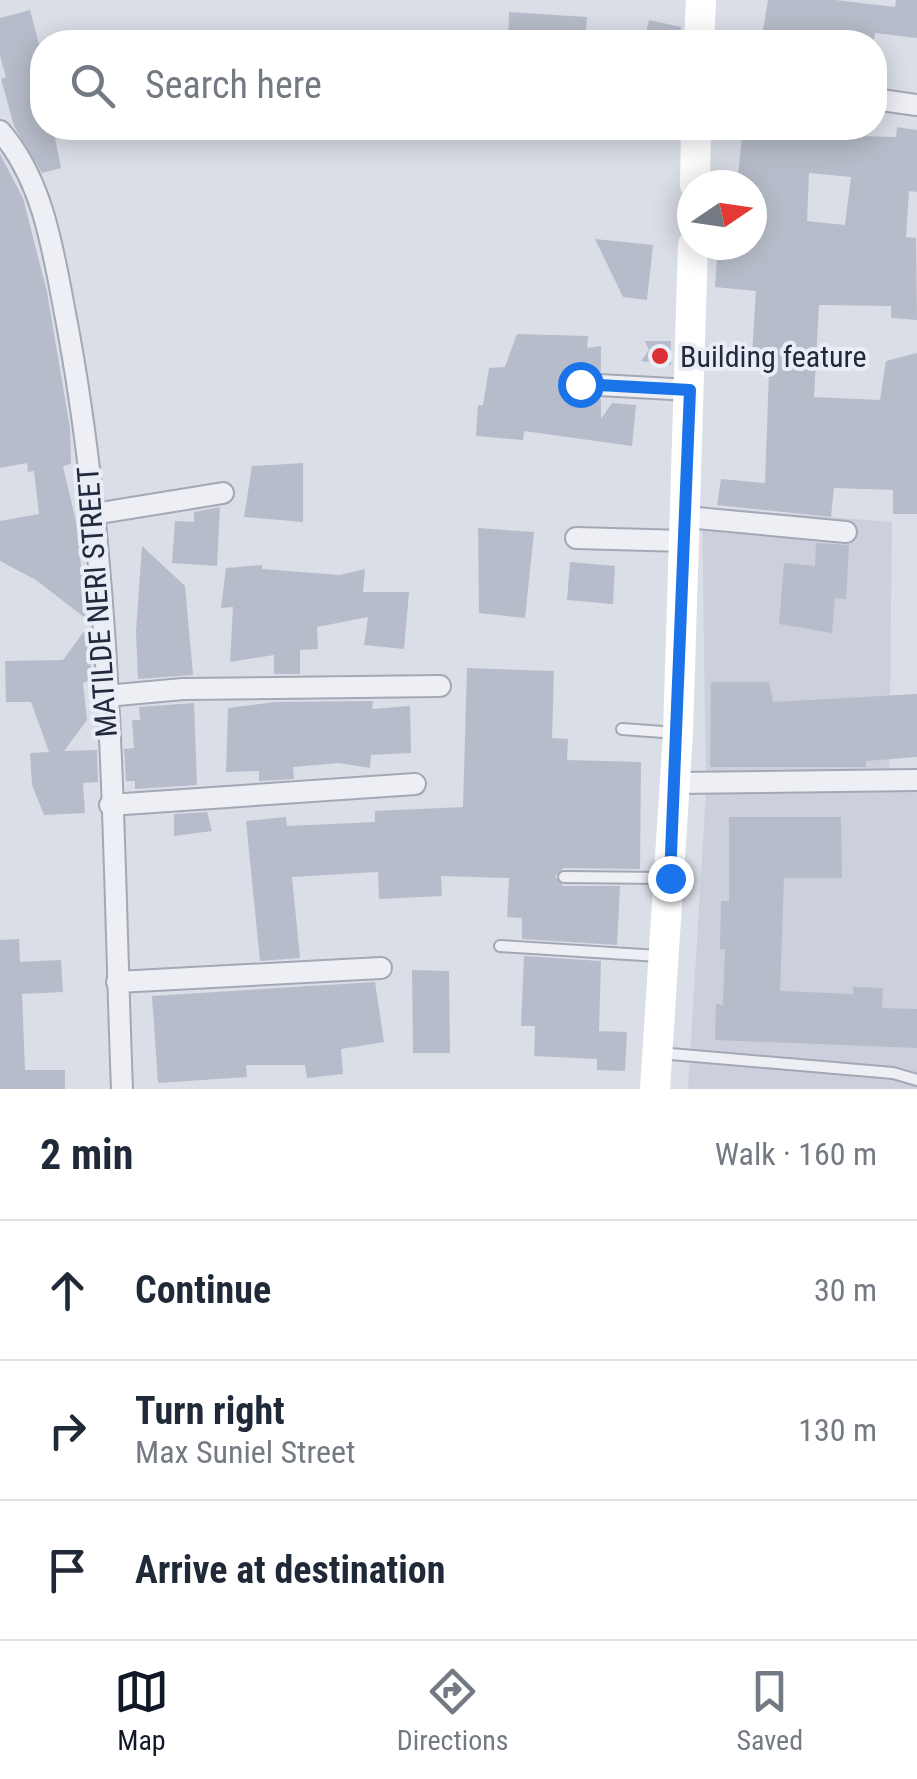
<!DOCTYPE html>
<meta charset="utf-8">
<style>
:root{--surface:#fff;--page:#f2f2f3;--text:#1f2937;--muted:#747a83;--line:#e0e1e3;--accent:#111827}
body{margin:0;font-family:"Roboto Condensed",sans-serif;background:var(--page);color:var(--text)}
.compass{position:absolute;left:677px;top:170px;width:90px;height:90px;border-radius:50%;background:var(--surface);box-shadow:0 5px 25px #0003;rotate:77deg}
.stop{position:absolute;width:30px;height:30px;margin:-22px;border:8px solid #1a73e8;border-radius:50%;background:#fff}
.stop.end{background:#1a73e8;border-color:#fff;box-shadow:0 2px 10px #0008}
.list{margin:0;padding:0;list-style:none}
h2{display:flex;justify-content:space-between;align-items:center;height:130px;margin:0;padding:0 40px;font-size:42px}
h2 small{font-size:32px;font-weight:400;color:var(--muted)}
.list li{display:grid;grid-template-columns:65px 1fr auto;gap:30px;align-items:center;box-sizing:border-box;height:140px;padding:0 40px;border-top:2px solid var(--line)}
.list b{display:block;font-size:38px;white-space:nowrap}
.list p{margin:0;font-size:32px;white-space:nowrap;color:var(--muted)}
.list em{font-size:32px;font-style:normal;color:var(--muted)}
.icon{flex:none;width:55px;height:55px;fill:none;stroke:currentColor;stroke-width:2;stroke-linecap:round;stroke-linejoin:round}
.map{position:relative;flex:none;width:917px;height:1089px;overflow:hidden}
.search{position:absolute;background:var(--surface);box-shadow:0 5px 25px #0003;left:30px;right:30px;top:30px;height:110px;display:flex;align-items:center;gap:25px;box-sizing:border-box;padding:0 35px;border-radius:40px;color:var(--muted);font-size:38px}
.sheet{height:550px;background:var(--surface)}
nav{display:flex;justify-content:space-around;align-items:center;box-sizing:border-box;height:140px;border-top:2px solid var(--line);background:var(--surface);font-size:28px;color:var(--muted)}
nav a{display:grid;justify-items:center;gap:5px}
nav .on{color:var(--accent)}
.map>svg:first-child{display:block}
.built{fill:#ccd0dc}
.building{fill:#b7bcca;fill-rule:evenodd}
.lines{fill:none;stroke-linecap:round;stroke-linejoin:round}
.service-casing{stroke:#a3a8b4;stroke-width:14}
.minor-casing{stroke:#a3a8b4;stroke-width:24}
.service{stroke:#edeff5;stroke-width:10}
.minor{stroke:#edeff5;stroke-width:20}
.secondary{stroke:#fff;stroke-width:30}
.route{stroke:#1a73e8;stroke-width:12}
.poi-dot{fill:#dc3034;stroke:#e9edf5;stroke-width:4}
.labels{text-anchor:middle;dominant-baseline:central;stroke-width:8;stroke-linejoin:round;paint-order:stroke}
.poi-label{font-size:30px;fill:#232a3e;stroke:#e9edf5;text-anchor:start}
.street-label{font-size:30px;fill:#232a3e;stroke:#e9edf5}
</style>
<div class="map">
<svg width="917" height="1089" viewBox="0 0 917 1089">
<rect width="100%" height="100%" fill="#dadee7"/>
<path class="built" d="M702,507L892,522L889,790L917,791V1089H688L706,792Z"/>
<g class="building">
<path d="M768,0H835L895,7L896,0H917V38L875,33L873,42H761Z"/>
<path d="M30,10L42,55L37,58L42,80V128H53L61,168L42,173L14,126L1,79L6,77L0,56V18Z"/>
<path d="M509,12L587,17L585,42H508Z"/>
<path d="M649,20L681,27L680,42H644Z"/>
<path d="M897,127L917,130V192L909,191L906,237L916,238L917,320L891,318V306L819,305L814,397L880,400L886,361L917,353V514H893V490L834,488L831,517L717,505L721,479L765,483L769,371L751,370L756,291L715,287L718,245H752V185H737L743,128H832L857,136L896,137ZM809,173L851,177L845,225L807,221Z"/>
<path d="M0,154L23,198L47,292L70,428L71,464L63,466L84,556L80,558L89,621L36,580L0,561V521L39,514L34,471L28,472L27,463L0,468Z"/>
<path d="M595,239L653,245L647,300L623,297Z"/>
<path d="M517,334L588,336L587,348L601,346V371L574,372L568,389L579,398L601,399V419L612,403L636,405L632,446L524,431L523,440L476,436L478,405H483L489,368L505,367Z"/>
<path d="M645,341H671V365L641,361L649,350Z"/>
<path d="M303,463V522L244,517L252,466Z"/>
<path d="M220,507L217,566L172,563L175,521L194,522V512Z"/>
<path d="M478,528L534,532L525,618L479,613Z"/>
<path d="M816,543L849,545L846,599L835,598L832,633L779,624L784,563L815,566Z"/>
<path d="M142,546L185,586L193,675L138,679L136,631Z"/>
<path d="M570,562L615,566L613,604L567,600Z"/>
<path d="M262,565V569L340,575L365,569L363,592H409L404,649L364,645L368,617L317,627L318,649L300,650V674H274V655L230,662L233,607L221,608L226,568Z"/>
<path d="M85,630L93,679L83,683L87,720L64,751L97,750L98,782L83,783L85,813L44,815L32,785L30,753L49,752L31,702H6L5,661L63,660Z"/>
<path d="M467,668L554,671L552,738L568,739L567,760L641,762L640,869L564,868L555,876L563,886H620L617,945L522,939V918L507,917L509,878L441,876L442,896L379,899L378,872L292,877L300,958L260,961L246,821L286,817L287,826L375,822V811L463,807Z"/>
<path d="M711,682H769L773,702L917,694V757L866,761V767H710Z"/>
<path d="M373,701L372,709L410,706L411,753L371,755L370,768L339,763L293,767L294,779L259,781V771L226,772L228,708L275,702Z"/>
<path d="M194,703L197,785L135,789V781H126L124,749L134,748L132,720H140L139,707Z"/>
<path d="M207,812L212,831L174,836V814Z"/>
<path d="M729,817H841L842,878H784L780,991L853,994V987L883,988L882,1008L917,1009V1048L715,1040L716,1004L723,1005L725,949H720L721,901H729Z"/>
<path d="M19,939L20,962L61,960L63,992L22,994L25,1070H65V1089H0V940Z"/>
<path d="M524,956L601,961L599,1031L627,1032L625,1071L597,1070V1059L534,1056L535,1026H521Z"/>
<path d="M412,970L449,971L450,1053H413Z"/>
<path d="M375,982L384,1042L341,1049L343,1074L307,1078L305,1065H246L247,1077L158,1083L152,996Z"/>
</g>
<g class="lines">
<defs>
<g id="service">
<path d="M622,729L677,733"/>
<path d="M564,877L664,878"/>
<path d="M500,946L659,956"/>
<path d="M659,1053L893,1073L917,1080"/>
</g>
<g id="minor">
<path d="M874,99L917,105"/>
<path d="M0,131C43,180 53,250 65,313C114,567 112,831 122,1089"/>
<path d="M581,384L690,390"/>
<path d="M94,514L223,493"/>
<path d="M686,517L846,532"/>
<path d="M576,538L685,541"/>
<path d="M106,696L183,689L440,686"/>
<path d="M675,783L917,780"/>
<path d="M110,805L415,784"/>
<path d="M117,982L381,968"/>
</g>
</defs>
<use href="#service" class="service-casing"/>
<use href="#minor" class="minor-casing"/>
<use href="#service" class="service"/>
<use href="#minor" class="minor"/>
<g class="secondary">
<path d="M699,42L701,0"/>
<path d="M695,185L696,128"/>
<path d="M655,1089L678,733L693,245"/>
</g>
</g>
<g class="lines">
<path class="route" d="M580,384L690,390L670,878"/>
</g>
<circle class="poi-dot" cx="660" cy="356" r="10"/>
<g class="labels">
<g class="poi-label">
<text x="680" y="356">Building feature</text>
</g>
<g class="street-label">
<text transform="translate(97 602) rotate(-94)">MATILDE NERI STREET</text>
</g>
</g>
</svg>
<svg class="compass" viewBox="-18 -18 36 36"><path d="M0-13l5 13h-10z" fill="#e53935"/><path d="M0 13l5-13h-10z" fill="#747a83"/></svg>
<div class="stop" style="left:580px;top:384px"></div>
<div class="stop end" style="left:670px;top:878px"></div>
<div class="search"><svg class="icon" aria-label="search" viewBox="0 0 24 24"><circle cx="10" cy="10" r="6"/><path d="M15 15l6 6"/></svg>Search here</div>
</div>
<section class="sheet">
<h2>2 min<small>Walk · 160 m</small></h2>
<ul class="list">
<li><svg class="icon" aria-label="ahead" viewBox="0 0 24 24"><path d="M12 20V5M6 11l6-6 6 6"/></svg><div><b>Continue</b></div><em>30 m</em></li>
<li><svg class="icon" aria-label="right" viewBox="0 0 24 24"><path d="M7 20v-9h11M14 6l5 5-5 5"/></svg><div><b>Turn right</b><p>Max Suniel Street</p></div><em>130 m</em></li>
<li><svg class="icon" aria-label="arrive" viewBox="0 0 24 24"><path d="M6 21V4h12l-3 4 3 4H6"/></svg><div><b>Arrive at destination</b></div></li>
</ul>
</section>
<nav>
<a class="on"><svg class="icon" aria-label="map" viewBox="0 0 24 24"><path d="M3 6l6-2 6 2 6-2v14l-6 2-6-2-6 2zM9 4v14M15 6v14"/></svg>Map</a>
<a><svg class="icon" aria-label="directions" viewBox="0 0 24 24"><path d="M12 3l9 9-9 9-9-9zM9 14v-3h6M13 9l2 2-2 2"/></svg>Directions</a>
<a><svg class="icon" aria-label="saved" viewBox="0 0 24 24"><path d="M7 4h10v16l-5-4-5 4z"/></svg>Saved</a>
</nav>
